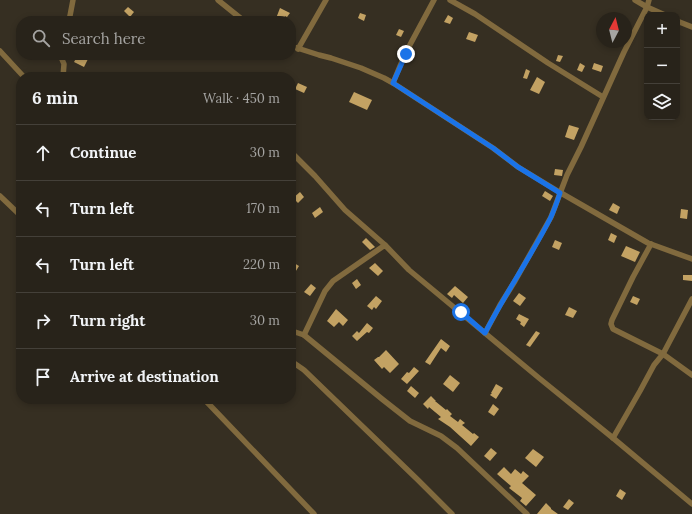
<!DOCTYPE html>
<meta charset="utf-8">
<style>
:root{--surface:#28231a;--page:#302b23;--text:#f1f3f6;--muted:#a5a4a2;--line:#444039}
body{margin:0;font-family:Lora,serif;background:var(--page);color:var(--text)}
.controls{position:absolute;right:12px;top:12px;display:grid;overflow:hidden;border-radius:8px;box-shadow:0 2px 6px #0003}
.controls button{width:36px;height:36px;display:grid;place-items:center;padding:0;border:0;border-bottom:1px solid var(--line);background:var(--surface);color:var(--text);font:20px sans-serif}
.compass{position:absolute;left:596px;top:12px;width:36px;height:36px;border-radius:50%;background:var(--surface);box-shadow:0 2px 6px #0003;rotate:7deg}
.stop{position:absolute;width:12px;height:12px;margin:-9px;border:3px solid #1a73e8;border-radius:50%;background:#fff}
.stop.end{background:#1a73e8;border-color:#fff;box-shadow:0 1px 4px #0008}
.list{margin:0;padding:0;list-style:none}
h2{display:flex;justify-content:space-between;align-items:center;height:52px;margin:0;padding:0 16px;font-size:17px}
h2 small{font-size:13px;font-weight:400;color:var(--muted)}
.list li{display:grid;grid-template-columns:26px 1fr auto;gap:12px;align-items:center;box-sizing:border-box;height:56px;padding:0 16px;border-top:1px solid var(--line)}
.list b{display:block;font-size:15px;white-space:nowrap}
.list em{font-size:13px;font-style:normal;color:var(--muted)}
.icon{flex:none;width:22px;height:22px;fill:none;stroke:currentColor;stroke-width:2;stroke-linecap:round;stroke-linejoin:round}
.map{position:relative;flex:none;width:692px;height:514px;overflow:hidden}
.search{position:absolute;background:var(--surface);box-shadow:0 2px 6px #0003;left:16px;top:16px;width:280px;height:44px;display:flex;align-items:center;gap:10px;box-sizing:border-box;padding:0 14px;border-radius:16px;color:var(--muted);font-size:15px}
.panel{position:absolute;background:var(--surface);box-shadow:0 2px 6px #0003;left:16px;top:72px;width:280px;height:332px;border-radius:16px}
.map>svg:first-child{display:block}
.building{fill:#c3a263}
.lines{fill:none;stroke-linecap:round;stroke-linejoin:round}
.street{stroke:#816a3e;stroke-width:5.5}
.route{stroke:#1a73e8;stroke-width:5}
</style>
<div class="map">
<svg width="692" height="514" viewBox="0 0 692 514">
<rect width="100%" height="100%" fill="#362f22"/>
<g class="building">
<path d="M128,7L134,12L130,17L124,11Z"/>
<path d="M280,8L290,13L287,17L285,16L282,21H275Z"/>
<path d="M360,13L366,15L364,21L358,18Z"/>
<path d="M448,15L453,18L450,24L444,22Z"/>
<path d="M399,29L404,31L401,37L396,35Z"/>
<path d="M469,32L478,35L475,42L466,39Z"/>
<path d="M78,55L88,59L84,67L74,62Z"/>
<path d="M558,55L563,56L560,62L556,61Z"/>
<path d="M580,63L585,66L582,72L577,70Z"/>
<path d="M594,63L603,66L601,72L592,69Z"/>
<path d="M526,69L530,71L527,79L523,78Z"/>
<path d="M537,77L545,82L539,94L530,90Z"/>
<path d="M298,83L307,87L304,93L295,89Z"/>
<path d="M354,92L372,100L367,110L349,102Z"/>
<path d="M569,125L579,128L574,140L565,137Z"/>
<path d="M555,169L563,170L562,176L554,175Z"/>
<path d="M545,191L553,196L550,201L542,196Z"/>
<path d="M300,192L304,197L298,203L293,198Z"/>
<path d="M613,203L620,207L617,214L609,210Z"/>
<path d="M320,207L323,212L315,218L312,213Z"/>
<path d="M681,209L688,210L687,219L680,218Z"/>
<path d="M611,233L617,236L614,243L608,240Z"/>
<path d="M366,238L375,247L370,250L362,242Z"/>
<path d="M555,240L562,243L559,250L552,247Z"/>
<path d="M626,246L640,252L635,262L621,256Z"/>
<path d="M291,262L293,264L294,263L299,266L291,279Z"/>
<path d="M375,263L383,271L378,276L369,268Z"/>
<path d="M683,275H692V281L683,280Z"/>
<path d="M357,279L361,285L356,289L352,283Z"/>
<path d="M311,284L316,288L310,296L304,292Z"/>
<path d="M455,286L468,297L463,303L454,295L452,298L447,294Z"/>
<path d="M519,293L526,298L520,306L513,301Z"/>
<path d="M376,296L382,301L376,309L374,307L372,310L367,306Z"/>
<path d="M633,296L640,299L637,305L630,302Z"/>
<path d="M569,307L577,311L573,318L565,315Z"/>
<path d="M336,309L348,320L343,326L339,322L334,327L327,321Z"/>
<path d="M519,314L529,319L524,327L520,324L521,322L516,319Z"/>
<path d="M367,323L373,328L369,333L367,332L357,341L352,336L357,331L359,333Z"/>
<path d="M536,331L540,333L530,347L526,345Z"/>
<path d="M441,339L450,346L446,352L441,348L430,365L425,362Z"/>
<path d="M386,350L399,364L390,373L384,367L382,369L374,360L378,357H379Z"/>
<path d="M414,367L419,371L407,384L401,379L407,372L409,373Z"/>
<path d="M450,375L460,383L453,392L443,384Z"/>
<path d="M496,384L503,388L496,399L490,395L492,393H491Z"/>
<path d="M411,386L419,393L415,398L407,391Z"/>
<path d="M431,396L436,401H435L446,410L447,409L452,414L450,416L458,422L460,419L465,423L462,425L473,434L474,433L479,437L471,446L450,427L438,419L441,417L429,407L428,409L423,404Z"/>
<path d="M493,404L499,409L494,416L488,412Z"/>
<path d="M491,448L497,453L490,461L484,456Z"/>
<path d="M533,449L544,457L536,467L525,458Z"/>
<path d="M504,467L511,474L515,469L521,474L523,471L529,476L522,483L536,495L526,506L520,501L522,498L509,488L511,486L497,474Z"/>
<path d="M620,489L626,493L622,500L616,496Z"/>
<path d="M569,499L574,503L568,510L563,507Z"/>
<path d="M546,503L551,508V509L558,514H537Z"/>
</g>
<g class="lines">
<g class="street">
<path d="M218,0L244,21"/>
<path d="M450,0L475,14L548,63L603,97"/>
<path d="M635,0L647,7L665,15"/>
<path d="M69,21L73,0"/>
<path d="M677,21L692,27"/>
<path d="M291,46L319,55L331,58L361,68L384,78L393,83L493,148L518,167L561,193L648,243L692,259"/>
<path d="M298,49L326,0"/>
<path d="M0,51L24,77"/>
<path d="M60,55L64,64L63,77"/>
<path d="M393,83L405,54L434,0"/>
<path d="M291,152L315,176L345,210L385,245"/>
<path d="M0,196L21,216"/>
<path d="M651,244L633,277L612,320L611,324L613,329L663,354L692,375"/>
<path d="M291,331L295,332L304,335L382,399L410,421L441,436L457,448L527,514"/>
<path d="M485,333L500,305L515,281L551,217L567,175L581,147L624,52L647,7L649,0"/>
<path d="M304,335L325,291L333,281L385,245L409,270L539,378L613,438L692,504"/>
<path d="M291,361L304,370L418,480L452,514"/>
<path d="M204,399L314,514"/>
<path d="M613,438L640,391L654,365L663,354L692,299"/>
</g>
</g>
<g class="lines">
<path class="route" d="M406,54L393,83L493,148L518,167L560,193C557,202 554,211 550,219C530,258 505,294 485,333L461,312"/>
</g>
</svg>
<div class="controls">
<button>+</button>
<button>−</button>
<button><svg class="icon" aria-label="layers" viewBox="0 0 24 24"><path d="M12 4l9 5-9 5-9-5zM3 14l9 5 9-5"/></svg></button>
</div>
<svg class="compass" viewBox="-18 -18 36 36"><path d="M0-13l5 13h-10z" fill="#e53935"/><path d="M0 13l5-13h-10z" fill="#a5a4a2"/></svg>
<div class="stop" style="left:461px;top:312px"></div>
<div class="stop end" style="left:406px;top:54px"></div>
<div class="search"><svg class="icon" aria-label="search" viewBox="0 0 24 24"><circle cx="10" cy="10" r="6"/><path d="M15 15l6 6"/></svg>Search here</div>
<section class="panel">
<h2>6 min<small>Walk · 450 m</small></h2>
<ul class="list">
<li><svg class="icon" aria-label="ahead" viewBox="0 0 24 24"><path d="M12 20V5M6 11l6-6 6 6"/></svg><div><b>Continue</b></div><em>30 m</em></li>
<li><svg class="icon" aria-label="left" viewBox="0 0 24 24"><path d="M17 20v-9H6M10 6l-5 5 5 5"/></svg><div><b>Turn left</b></div><em>170 m</em></li>
<li><svg class="icon" aria-label="left" viewBox="0 0 24 24"><path d="M17 20v-9H6M10 6l-5 5 5 5"/></svg><div><b>Turn left</b></div><em>220 m</em></li>
<li><svg class="icon" aria-label="right" viewBox="0 0 24 24"><path d="M7 20v-9h11M14 6l5 5-5 5"/></svg><div><b>Turn right</b></div><em>30 m</em></li>
<li><svg class="icon" aria-label="arrive" viewBox="0 0 24 24"><path d="M6 21V4h12l-3 4 3 4H6"/></svg><div><b>Arrive at destination</b></div></li>
</ul>
</section>
</div>
